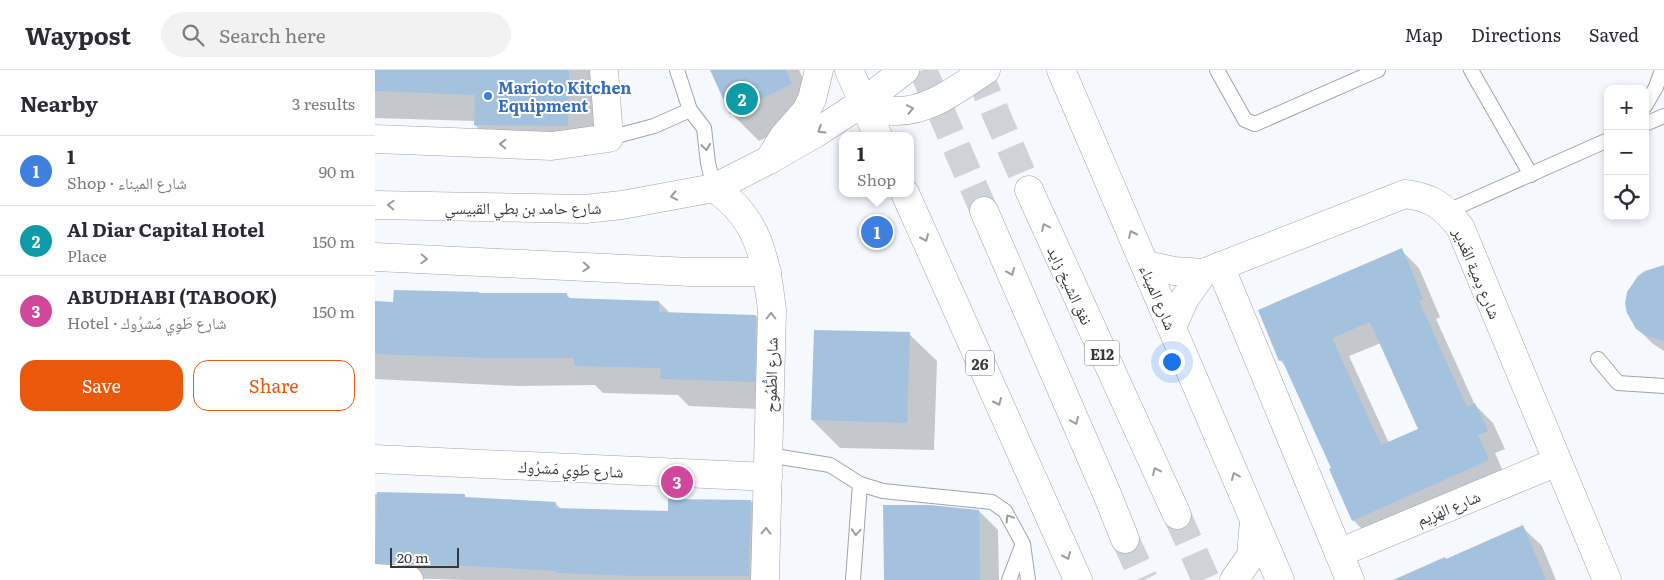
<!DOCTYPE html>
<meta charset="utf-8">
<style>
:root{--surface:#fff;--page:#f2f2f3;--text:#2b2b33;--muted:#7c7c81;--line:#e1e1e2;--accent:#ea580c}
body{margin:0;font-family:Literata,"Noto Naskh Arabic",serif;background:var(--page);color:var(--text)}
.controls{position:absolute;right:15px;top:15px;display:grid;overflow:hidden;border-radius:10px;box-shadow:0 2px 8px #0003}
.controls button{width:45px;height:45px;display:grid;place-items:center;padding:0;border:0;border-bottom:1px solid var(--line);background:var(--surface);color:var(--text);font:25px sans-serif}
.scale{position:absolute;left:15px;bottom:12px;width:69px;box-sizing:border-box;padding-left:5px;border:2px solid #36393c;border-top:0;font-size:14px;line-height:18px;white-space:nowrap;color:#36393c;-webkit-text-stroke:4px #fff;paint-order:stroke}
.you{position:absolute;left:796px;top:291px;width:18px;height:18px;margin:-12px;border:4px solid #fff;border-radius:50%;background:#1a73e8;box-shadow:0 0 0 8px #1a73e833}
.badge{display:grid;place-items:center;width:32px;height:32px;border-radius:50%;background:var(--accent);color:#fff;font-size:16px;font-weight:700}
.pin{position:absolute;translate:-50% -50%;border:2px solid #fff;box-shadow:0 1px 5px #0006}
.popup{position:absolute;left:464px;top:62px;width:75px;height:65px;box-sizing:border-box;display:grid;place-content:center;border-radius:10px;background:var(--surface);filter:drop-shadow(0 1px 4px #0005);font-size:16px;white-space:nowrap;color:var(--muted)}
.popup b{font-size:19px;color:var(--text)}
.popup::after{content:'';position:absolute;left:50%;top:100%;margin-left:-10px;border:10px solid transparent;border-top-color:var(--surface)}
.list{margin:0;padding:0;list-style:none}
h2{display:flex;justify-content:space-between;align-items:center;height:65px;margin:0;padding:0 20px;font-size:21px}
h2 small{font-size:16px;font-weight:400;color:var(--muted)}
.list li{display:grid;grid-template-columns:32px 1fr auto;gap:15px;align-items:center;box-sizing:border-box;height:70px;padding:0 20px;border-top:1px solid var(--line)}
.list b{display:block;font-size:19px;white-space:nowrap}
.list p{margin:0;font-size:16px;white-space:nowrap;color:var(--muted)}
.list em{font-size:16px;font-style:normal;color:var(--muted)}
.actions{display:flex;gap:10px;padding:15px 20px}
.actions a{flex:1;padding:11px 0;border:1px solid var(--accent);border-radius:15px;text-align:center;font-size:18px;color:var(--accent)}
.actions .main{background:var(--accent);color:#fff}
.icon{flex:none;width:28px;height:28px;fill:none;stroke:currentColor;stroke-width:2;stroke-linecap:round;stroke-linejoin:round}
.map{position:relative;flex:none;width:1289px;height:510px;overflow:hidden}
header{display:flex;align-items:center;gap:30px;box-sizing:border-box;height:70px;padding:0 25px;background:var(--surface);border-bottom:1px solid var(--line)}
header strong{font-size:24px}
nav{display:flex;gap:28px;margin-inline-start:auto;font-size:18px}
.search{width:350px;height:45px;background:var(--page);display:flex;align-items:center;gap:12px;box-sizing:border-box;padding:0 18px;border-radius:28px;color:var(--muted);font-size:19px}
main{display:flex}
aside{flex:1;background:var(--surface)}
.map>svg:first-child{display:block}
.shadow{fill:#0003;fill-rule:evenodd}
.building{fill:#a4c2de;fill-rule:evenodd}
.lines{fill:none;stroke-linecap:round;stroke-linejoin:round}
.motorway-tunnel{stroke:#cfd3d7;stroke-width:28;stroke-dasharray:28 14;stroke-linecap:butt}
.service-casing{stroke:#9da4aa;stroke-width:16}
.minor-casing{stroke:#9da4aa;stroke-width:29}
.secondary-casing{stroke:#9da4aa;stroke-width:29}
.primary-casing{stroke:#9da4aa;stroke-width:29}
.motorway-casing{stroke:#9da4aa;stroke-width:29}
.service{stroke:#fff;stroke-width:14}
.minor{stroke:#fff;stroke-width:28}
.secondary{stroke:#fff;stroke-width:28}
.primary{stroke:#fff;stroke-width:28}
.motorway{stroke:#fff;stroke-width:28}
.oneway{stroke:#9a9c9e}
.shop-dot{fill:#3f7fe0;stroke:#fff;stroke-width:2}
.labels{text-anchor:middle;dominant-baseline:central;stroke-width:4;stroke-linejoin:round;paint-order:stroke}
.shield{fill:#fff;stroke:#727476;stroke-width:1}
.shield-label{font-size:15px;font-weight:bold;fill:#36393c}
.shop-label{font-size:16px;font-weight:bold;fill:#366cbe;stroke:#fff;text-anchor:start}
.street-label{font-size:16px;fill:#36393c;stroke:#fff}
</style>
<header>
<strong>Waypost</strong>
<div class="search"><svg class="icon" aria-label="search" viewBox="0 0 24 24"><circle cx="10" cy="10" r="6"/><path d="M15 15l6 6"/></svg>Search here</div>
<nav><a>Map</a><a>Directions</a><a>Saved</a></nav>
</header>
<main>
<aside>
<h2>Nearby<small>3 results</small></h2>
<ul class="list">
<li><span class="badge" style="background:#3f7fe0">1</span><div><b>1</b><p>Shop · شارع الميناء</p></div><em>90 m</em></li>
<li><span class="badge" style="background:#0f9aa8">2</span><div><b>Al Diar Capital Hotel</b><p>Place</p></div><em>150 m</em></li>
<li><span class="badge" style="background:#d1479c">3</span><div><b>ABUDHABI (TABOOK)</b><p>Hotel · شارع طَوِي مَشرُوك</p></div><em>150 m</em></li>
</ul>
<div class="actions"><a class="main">Save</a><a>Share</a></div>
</aside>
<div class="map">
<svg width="1289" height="510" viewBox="0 0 1289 510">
<rect width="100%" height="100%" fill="#f5f9fe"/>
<g class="shadow">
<path d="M0,0H222L221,84L128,82L100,55V51L0,48Z"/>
<path d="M336,0H424L444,42L384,71L356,43Z"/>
<path d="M1026,180L1044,198L1065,247L1061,249L1100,335L1118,353L1130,379L1120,383L1131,408L996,468L978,450L955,399L958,398L911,296L905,290ZM1006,273L1045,359L1014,373L974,286Z"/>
<path d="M1289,199V281L1278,274L1262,258Z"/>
<path d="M105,225H192L196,229L284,232L295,243L381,246L409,274L407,340L314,336L303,325L228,323L220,315L142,316L0,309V232L20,233Z"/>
<path d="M534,264L562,291L559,380L465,378L437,350Z"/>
<path d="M0,424L89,425L92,429L180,433L186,439L294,443L376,431L392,447L390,510H90L0,507Z"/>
<path d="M604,441L623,460L624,510H510Z"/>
<path d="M1147,457L1167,476L1181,510H1022Z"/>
</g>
<g class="building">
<path d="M0,0H194L193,56L99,55L100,25L0,21Z"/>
<path d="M335,0H411L417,14L355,44Z"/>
<path d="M1027,178L1048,229L1044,231L1092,337L1100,333L1113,361L1103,365L1114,390L977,451L954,399L956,398L907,290L904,291L883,240ZM995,252L1043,359L1006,375L957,268Z"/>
<path d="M1289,195V271L1271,266L1261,259L1252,243L1250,234L1252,222L1263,206L1270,201Z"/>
<path d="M19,220L104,222V223H192V228L284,231V242L381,245L380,312L285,309L286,298L199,296V288H114L0,284V231L18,232Z"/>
<path d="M439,260L535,262L532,353L436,350Z"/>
<path d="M2,422L90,424V427L181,432L180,438L293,441V429L376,430L374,506H262L181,503V501L95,496L0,493Z"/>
<path d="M508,435H555L604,440L605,510H509Z"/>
<path d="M1148,455L1171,510H1018L1070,487L1071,489Z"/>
</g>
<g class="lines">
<g class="motorway-tunnel">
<path d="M548,0L609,141"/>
<path d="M602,0L654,120"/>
<path d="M802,445L831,510"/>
<path d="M750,469L769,510"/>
</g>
<defs>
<g id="service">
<path d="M842,0L870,50L880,54L1003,0"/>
<path d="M1096,0L1156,105"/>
<path d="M1270,36L1281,17L1287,0"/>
<path d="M315,40L329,58L333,93L339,118"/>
<path d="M1270,54L1289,46"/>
<path d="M234,68L279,56L315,40L302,0"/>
<path d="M1073,141L1233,70"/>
<path d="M1223,289L1243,313L1289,316"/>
<path d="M393,385L455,395L485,414L508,421L617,432L630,441L648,474L653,510"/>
<path d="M478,510L485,414"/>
<path d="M634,510L647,476"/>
</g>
<g id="minor">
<path d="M0,69L177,76L234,68L229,0"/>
<path d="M339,118C384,148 391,190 397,240L390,510"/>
<path d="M0,187L315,202H392"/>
<path d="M771,195L799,201L828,203L1030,124C1056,127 1069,136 1085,157L1232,510"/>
<path d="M845,196L975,510"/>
<path d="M797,257L810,228L828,203"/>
<path d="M0,389L393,407"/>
<path d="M964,483L1182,392"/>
<path d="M0,508L34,510"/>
</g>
<g id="secondary">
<path d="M0,135L210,139L247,135L339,118L394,90L441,63L487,33L530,0"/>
<path d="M859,510L876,486L879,451"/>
</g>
<g id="primary">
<path d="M474,0L503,66"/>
<path d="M686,0L905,510"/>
<path d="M487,33C497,36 508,41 518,41C553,43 583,18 611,0"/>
<path d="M394,90L409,66L431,41L437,29L444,0"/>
<path d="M530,123L703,510"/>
</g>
<g id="motorway">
<path d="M654,120L802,445"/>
<path d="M609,141L732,424L750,469"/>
</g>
</defs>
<use href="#service" class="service-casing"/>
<use href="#minor" class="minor-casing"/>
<use href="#secondary" class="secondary-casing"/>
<use href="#primary" class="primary-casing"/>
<use href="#motorway" class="motorway-casing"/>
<use href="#service" class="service"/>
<use href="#minor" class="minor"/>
<use href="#secondary" class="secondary"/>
<use href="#primary" class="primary"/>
<use href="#motorway" class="motorway"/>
</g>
<defs><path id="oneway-chevron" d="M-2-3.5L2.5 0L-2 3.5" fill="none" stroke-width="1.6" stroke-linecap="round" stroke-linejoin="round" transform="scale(1.25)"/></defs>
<g class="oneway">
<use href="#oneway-chevron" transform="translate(535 39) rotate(-11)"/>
<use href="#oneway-chevron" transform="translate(446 60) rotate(148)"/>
<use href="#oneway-chevron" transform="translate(128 74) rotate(-178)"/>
<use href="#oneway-chevron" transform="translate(331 77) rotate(82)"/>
<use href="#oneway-chevron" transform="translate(299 126) rotate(169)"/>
<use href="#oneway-chevron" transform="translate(16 135) rotate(-178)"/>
<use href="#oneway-chevron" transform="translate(670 157) rotate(-115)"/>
<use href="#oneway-chevron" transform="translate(757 164) rotate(-114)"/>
<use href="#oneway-chevron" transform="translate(550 168) rotate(66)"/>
<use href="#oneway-chevron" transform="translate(49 189) rotate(3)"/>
<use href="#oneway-chevron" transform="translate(211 197) rotate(3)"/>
<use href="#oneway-chevron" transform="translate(636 202) rotate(67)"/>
<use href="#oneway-chevron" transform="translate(396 246) rotate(-90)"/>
<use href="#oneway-chevron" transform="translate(623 332) rotate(66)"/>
<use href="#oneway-chevron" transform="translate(700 351) rotate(67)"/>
<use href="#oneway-chevron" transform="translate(781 401) rotate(-115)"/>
<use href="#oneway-chevron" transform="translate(860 406) rotate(-113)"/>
<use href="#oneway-chevron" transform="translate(634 448) rotate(-123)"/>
<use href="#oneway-chevron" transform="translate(391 461) rotate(-88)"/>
<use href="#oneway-chevron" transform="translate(481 462) rotate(94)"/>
<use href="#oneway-chevron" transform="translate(692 486) rotate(66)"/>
</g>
<circle class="shop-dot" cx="113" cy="26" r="5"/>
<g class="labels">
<g class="shield">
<rect x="709.5" y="270.5" width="35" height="25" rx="4"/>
<rect x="591" y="280.5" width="28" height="25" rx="4"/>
</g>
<g class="shield-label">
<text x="727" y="283">E12</text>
<text x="605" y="293">26</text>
</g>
<g class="shop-label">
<text x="123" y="17">Marioto Kitchen<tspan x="123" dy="18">Equipment</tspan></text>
</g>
<g class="street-label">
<text x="148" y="137">شارع حامد بن بطي القبيسي</text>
<text transform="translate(1103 203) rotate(67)">شارع دِمية الغَدير</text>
<text transform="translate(696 215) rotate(65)">نفق الشيخ زايد</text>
<text transform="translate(784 227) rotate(67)">شارع الميناء</text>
<text transform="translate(395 305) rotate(-89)">شارع الطُّمُوح</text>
<text transform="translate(196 398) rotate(3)">شارع طَوِي مَشرُوك</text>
<text transform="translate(1073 437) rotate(-22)">شارع الهَزِيم</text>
</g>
</g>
</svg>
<div class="controls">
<button>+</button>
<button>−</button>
<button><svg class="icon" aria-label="locate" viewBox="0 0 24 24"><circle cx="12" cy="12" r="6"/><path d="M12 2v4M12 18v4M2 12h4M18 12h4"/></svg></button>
</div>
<div class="scale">20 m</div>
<div class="you"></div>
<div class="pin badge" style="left:502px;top:162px;background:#3f7fe0">1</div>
<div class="popup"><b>1</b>Shop</div>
<div class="pin badge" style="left:367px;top:29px;background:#0f9aa8">2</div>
<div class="pin badge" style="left:302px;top:412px;background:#d1479c">3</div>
</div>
</main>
